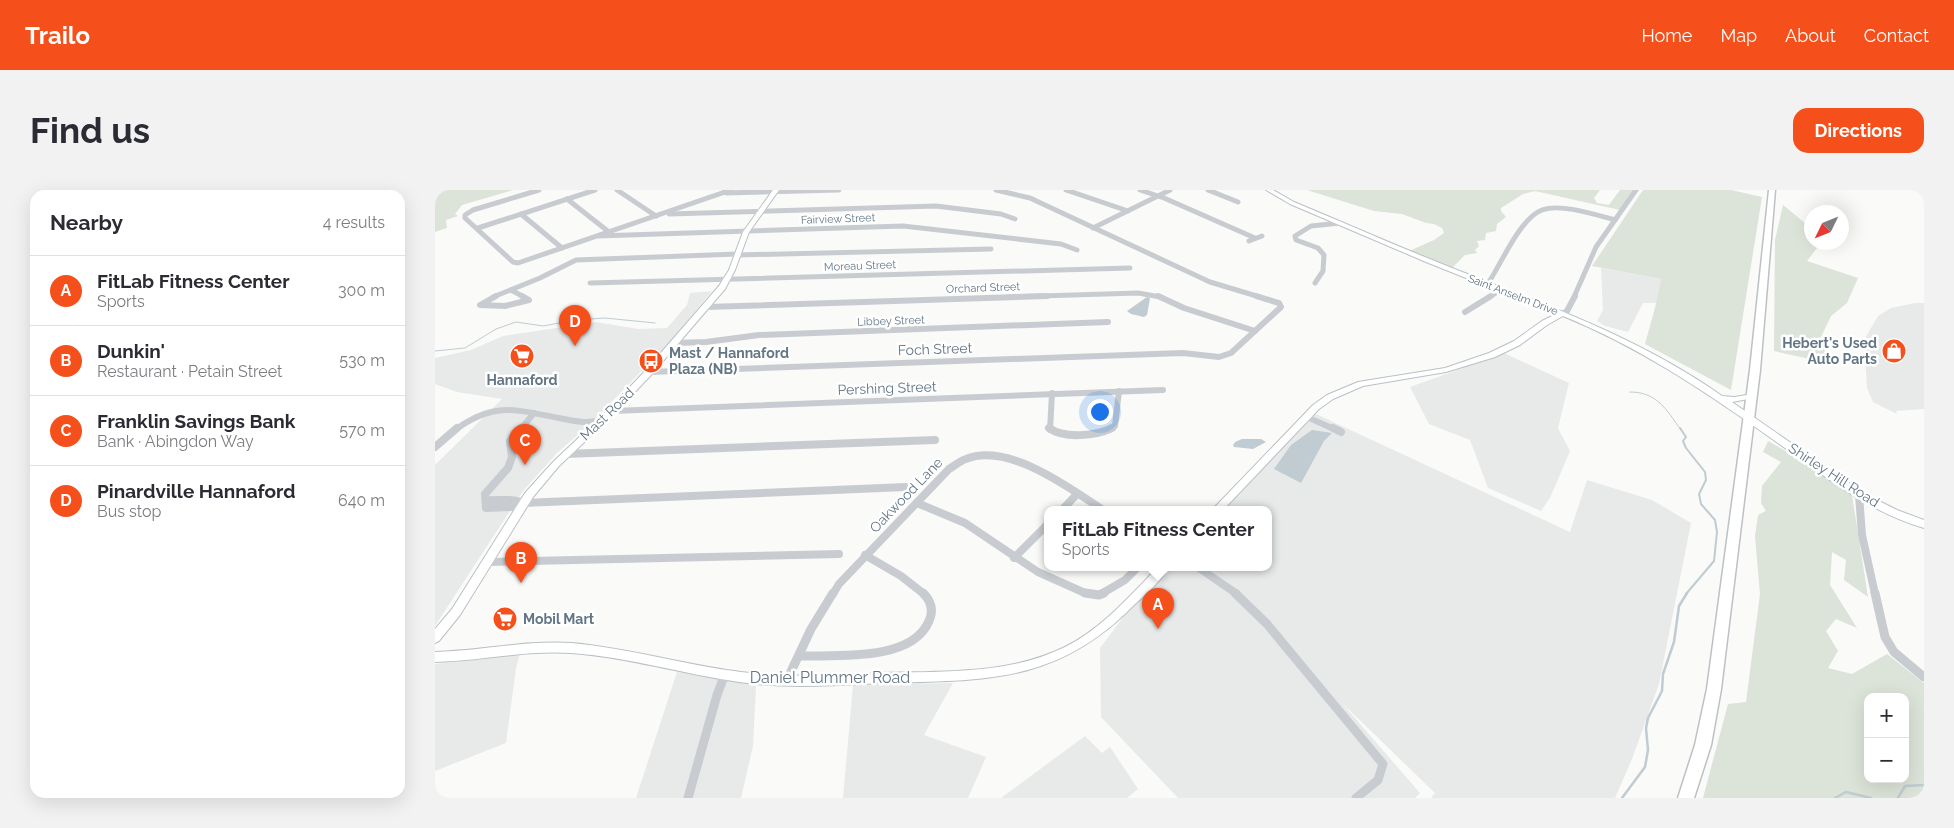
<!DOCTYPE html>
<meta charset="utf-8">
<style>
:root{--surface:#fff;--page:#f2f2f3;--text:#2b2b33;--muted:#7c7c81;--line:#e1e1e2;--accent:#f54f1c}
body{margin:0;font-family:Raleway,sans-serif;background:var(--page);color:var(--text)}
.controls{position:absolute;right:15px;bottom:15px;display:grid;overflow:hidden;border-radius:10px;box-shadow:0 5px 20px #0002}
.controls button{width:45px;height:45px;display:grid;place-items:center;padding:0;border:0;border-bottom:1px solid var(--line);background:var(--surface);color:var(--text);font:25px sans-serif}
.compass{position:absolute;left:1369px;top:15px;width:45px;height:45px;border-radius:50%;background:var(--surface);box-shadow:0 5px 20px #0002;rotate:227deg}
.you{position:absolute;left:664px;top:221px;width:18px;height:18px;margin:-12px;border:4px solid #fff;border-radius:50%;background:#1a73e8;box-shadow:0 0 0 8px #1a73e833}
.badge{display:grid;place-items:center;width:32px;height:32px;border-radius:50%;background:var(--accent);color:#fff;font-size:16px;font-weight:700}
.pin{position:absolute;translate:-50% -41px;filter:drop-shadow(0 1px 2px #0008)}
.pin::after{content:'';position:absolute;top:26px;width:18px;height:15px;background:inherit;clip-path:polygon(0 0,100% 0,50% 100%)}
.popup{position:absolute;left:609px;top:316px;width:228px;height:65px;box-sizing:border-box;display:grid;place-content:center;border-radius:10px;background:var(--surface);filter:drop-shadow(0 1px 4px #0005);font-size:16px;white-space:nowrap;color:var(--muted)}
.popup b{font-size:19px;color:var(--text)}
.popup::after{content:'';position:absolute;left:50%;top:100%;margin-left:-10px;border:10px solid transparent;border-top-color:var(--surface)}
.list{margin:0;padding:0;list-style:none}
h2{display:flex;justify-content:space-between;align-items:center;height:65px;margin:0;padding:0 20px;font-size:21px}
h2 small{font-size:16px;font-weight:400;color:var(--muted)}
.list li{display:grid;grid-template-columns:32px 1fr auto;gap:15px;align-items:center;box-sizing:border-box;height:70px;padding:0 20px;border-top:1px solid var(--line)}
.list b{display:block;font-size:19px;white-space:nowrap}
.list p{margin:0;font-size:16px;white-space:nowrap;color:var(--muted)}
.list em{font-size:16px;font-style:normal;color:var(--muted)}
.map{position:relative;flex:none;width:1489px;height:608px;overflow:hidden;border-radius:15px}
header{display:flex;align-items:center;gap:30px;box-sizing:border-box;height:70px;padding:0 25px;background:var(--accent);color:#fff}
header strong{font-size:24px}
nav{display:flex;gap:28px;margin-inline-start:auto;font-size:18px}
.intro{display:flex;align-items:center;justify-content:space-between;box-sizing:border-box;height:120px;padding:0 30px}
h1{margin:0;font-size:35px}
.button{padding:12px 22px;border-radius:15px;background:var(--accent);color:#fff;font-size:18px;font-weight:700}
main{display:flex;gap:30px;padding:0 30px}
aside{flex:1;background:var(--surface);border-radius:15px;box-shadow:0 5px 20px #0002}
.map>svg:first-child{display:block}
.built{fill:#e8e9e9}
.green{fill:#dce3d8;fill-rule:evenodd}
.water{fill:#c0ccd1}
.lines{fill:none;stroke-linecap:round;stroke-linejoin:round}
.stream-far2{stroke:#c0ccd1;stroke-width:1}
.stream-far1{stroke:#c0ccd1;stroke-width:2}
.stream{stroke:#c0ccd1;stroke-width:2.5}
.secondary-casing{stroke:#b9c0c5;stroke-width:2}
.primary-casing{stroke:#bdc1c5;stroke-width:3}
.street-far3{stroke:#c8ccd0;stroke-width:5}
.street-far2{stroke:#c8ccd0;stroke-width:6}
.street-far1{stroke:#c8ccd0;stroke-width:8}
.street{stroke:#c8ccd0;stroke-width:9}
.secondary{fill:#fff;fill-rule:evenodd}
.primary{fill:#fff;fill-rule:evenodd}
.labels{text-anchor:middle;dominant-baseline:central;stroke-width:5;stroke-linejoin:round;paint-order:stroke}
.far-street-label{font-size:11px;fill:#627686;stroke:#fff}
.poi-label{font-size:14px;font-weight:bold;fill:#627686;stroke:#fff;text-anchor:start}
.street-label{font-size:14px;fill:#627686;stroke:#fff}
.near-street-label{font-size:16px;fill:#627686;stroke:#fff}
</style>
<header>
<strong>Trailo</strong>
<nav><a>Home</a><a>Map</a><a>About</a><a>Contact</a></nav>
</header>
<div class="intro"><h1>Find us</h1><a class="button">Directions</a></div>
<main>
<aside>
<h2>Nearby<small>4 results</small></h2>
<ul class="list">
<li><span class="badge">A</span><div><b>FitLab Fitness Center</b><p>Sports</p></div><em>300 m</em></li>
<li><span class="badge">B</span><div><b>Dunkin'</b><p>Restaurant · Petain Street</p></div><em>530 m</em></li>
<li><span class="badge">C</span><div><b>Franklin Savings Bank</b><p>Bank · Abingdon Way</p></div><em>570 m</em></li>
<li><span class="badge">D</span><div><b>Pinardville Hannaford</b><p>Bus stop</p></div><em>640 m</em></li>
</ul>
</aside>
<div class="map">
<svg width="1489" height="608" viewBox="0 0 1489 608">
<rect width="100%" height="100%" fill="#fafaf8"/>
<g class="built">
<path d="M1166,78L1226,89L1221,113H1208L1193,142L1170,136L1162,131L1168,120Z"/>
<path d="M277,101L234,153L155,234L122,263L88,301L0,436V275L67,209L22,202L0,194V168L36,160L68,146L161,132L203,139L232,138L252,115L255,103Z"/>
<path d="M1480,113H1489V219L1461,221L1462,224L1438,212L1432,198L1429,150L1443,126L1456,118Z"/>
<path d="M1069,163L1134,193L1123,238L1135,261L1115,308L1106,321L1053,298L1035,250L994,234L975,197Z"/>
<path d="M881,224L1135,342L1152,290L1217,310L1256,333L1224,494L1197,569L1180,608H996L1000,603L906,512L985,603L980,608H743L666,527L665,458L693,421L735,378H833V320H789L846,259Z"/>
<path d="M85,464L81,478L71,553L0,581V474L67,467Z"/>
<path d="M242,482L305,490L321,496L318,556L306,608H201Z"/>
<path d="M518,493L489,545L551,567L533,608H408L418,495Z"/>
<path d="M650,546L667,563L675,557L703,599L692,608H566Z"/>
</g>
<g class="green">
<path d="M7,0H78L27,15L20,24L23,26L11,30L12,38L0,42V9Z"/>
<path d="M872,0H1165L1159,8L1162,13L1174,15L1185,0H1201L1185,20L1100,1L1088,4L1066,18V21L1071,27L1062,34L1061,41L1051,43L1050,50L1042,51L1044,56L1040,60L1042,63L1030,65L1017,78L974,61L999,50L1009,43L1007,38L999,34L991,33L967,24L939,21Z"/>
<path d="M1208,0H1296L1327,7L1296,200L1210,154L1220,118L1226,89L1157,76Z"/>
<path d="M1348,15L1376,38V52L1386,53L1372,71L1423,88L1412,113L1396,126L1386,147L1393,173L1339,161L1340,50Z"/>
<path d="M1333,251L1354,263L1417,305L1433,407L1409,390L1411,370L1397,362L1395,395L1422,438L1401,429L1391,441L1403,461L1393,478L1417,484L1452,464L1489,493V608H1268L1293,514L1311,512L1325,404L1320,346L1323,325L1331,321L1326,313L1327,296L1346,272L1328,262ZM1433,507H1470V589H1433Z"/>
</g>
<g class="water">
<path d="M712,107L715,108L712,125L709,127L696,124L692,121Z"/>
<path d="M877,240L897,243L889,251L866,293L839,279L856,255Z"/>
<path d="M807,249H826L831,252L818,259L799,257L798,255L800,252Z"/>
</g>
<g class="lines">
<g class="stream-far2">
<path d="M0,161L30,158L61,139L81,132L108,136L141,130L170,128L220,133"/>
<path d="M1195,202C1222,202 1231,219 1246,240"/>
</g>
<path class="stream-far1" d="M1245,238L1251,247L1248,251L1251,258L1270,282L1271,290L1264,304L1266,314L1280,330L1282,342L1279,371L1251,404"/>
<g class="stream">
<path d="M1187,608L1210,577L1213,560L1211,538L1213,528L1227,501L1228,484L1239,452L1244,416L1252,403"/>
<path d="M1400,608L1411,602L1436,608"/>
<path d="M1463,608L1470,596L1489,595"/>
</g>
<defs>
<g id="secondary">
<path d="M338,0H344L314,42L300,80L290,99L217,184L180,223L124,276L98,307L25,425L4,451L0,453V439L17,419L90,303L118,272L174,219L211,180L284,96L294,80L308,42Z"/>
<path d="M831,0H838L859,12C912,34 964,57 1017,78C1111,115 1203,147 1287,206L1299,207L1319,204L1320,206L1319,208L1297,212L1428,303L1462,320L1489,330V338C1430,321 1382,280 1333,246C1268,200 1202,156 1128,126L1112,135L1085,155L1060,167L1011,182L928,196L898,209L884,219L788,320H777L878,215L892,205L923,192L1010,178L1054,163L1079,151L1107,131L1121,124L991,72L855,14Z"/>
<path d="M722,378H733C725,392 711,404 699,415C622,494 550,490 448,493C400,495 352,499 304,492C248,484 193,467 136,463C90,460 45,471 0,472V462C45,461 91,450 137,453C194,458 249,475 306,482C352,488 400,485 446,483C508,481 573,485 630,457C666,439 694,407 722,378Z"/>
</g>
<path id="primary" d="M1334,0H1340L1325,180L1286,499L1276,555L1259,608H1243L1260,555L1272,499L1315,180Z"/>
</defs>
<use href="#secondary" class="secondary-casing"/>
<use href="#primary" class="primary-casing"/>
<g class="street-far3">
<path d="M104,0L38,20L30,25V28L78,72L83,73L296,0"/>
<path d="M182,0L221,26"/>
<path d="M561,0L595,8L775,92L825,107"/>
<path d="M631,0L693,21"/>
<path d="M705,0L729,8L820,48"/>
<path d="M773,0L803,12"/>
<path d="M291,3L404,0"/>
<path d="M132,9L174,42"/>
<path d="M86,24L127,58"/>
<path d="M234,24L501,16L566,24L580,29"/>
<path d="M43,38L160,0"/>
<path d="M658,38L735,0"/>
<path d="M163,46L468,36L626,54L642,60"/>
<path d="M814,51L827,46"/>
<path d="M302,65L556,59"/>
<path d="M155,93L695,78"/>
<path d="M880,93L888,81L889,65L883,58L861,50L860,46L876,36L905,33"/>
<path d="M1052,95C1066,75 1084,29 1107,20C1126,13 1161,25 1180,30"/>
<path d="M76,100L89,107"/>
<path d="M58,107L105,88L141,70L302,64"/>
<path d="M573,107L703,103L726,107"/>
<path d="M1054,107L1066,100"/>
<path d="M1139,107L1161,57L1201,0"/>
</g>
<g class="street-far2">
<path d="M61,106L45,115L70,116L94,110L87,106"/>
<path d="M723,106L749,118L820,141"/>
<path d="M271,117L612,106"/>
<path d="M1030,122L1056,106"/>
<path d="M1127,124L1132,121L1140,106"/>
<path d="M239,153L271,152L324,145L673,132"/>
<path d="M214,182L748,163L784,167L796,163L846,117L844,113L821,106"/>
<path d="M177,221L728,200"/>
<path d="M872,227L901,240"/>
<path d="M20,240C59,211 81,220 124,228C139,231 152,234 167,230"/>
<path d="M85,240L99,223"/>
<path d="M615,240L617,203"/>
<path d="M675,240L680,236L684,201"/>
</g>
<g class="street-far1">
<path d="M86,238L75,251L77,267L73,278L50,304L51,318L77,317L88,313L471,297"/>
<path d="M614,238C629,249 661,246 677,238"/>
<path d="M898,238L906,242"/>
<path d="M0,257L22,238"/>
<path d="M131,264L500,250"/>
<path d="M1424,305L1427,345L1440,404"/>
<path d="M51,310C61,311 80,308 88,313"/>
<path d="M482,313L530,333L603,382L650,403L658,404"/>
<path d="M627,320L642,304"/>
<path d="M430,365L466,386L489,404"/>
<path d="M579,368L613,334"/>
<path d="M52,372L404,364"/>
<path d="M764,378L802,404"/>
<path d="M398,404L404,394L514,279C519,276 525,271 531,269C573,252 635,298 668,320"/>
<path d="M666,404L690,390L702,378"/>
</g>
<g class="street">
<path d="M650,403L664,405L669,403"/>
<path d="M800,403L832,434L948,574L943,590L921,608"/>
<path d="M1440,403L1450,447L1459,462L1489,487"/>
<path d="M364,466C401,465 477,472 494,431C499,420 496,411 488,403"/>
<path d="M352,490L376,439L398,403"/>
<path d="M253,608L282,505L290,484"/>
</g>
<use href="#secondary" class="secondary"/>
<use href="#primary" class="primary"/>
</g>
<defs>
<symbol id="shop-disc" viewBox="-11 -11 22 22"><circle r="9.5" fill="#f54f1c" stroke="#fff"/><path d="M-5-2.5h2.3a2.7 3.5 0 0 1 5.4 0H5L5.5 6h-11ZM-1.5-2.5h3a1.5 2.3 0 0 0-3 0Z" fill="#fff"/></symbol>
<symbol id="supermarket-disc" viewBox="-11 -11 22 22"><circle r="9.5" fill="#f54f1c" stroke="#fff"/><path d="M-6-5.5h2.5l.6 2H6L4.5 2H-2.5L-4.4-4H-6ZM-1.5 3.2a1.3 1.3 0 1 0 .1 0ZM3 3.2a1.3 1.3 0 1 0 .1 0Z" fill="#fff"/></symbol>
<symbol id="bus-disc" viewBox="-11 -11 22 22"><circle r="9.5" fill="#f54f1c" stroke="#fff"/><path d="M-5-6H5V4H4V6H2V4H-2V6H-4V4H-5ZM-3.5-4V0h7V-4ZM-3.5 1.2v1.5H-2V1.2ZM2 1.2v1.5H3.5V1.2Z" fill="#fff"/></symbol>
</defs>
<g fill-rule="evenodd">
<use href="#shop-disc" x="1445" y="147" width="28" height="28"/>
<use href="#supermarket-disc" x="73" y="152" width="28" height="28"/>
<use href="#bus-disc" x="202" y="157" width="28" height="28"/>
<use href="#supermarket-disc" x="56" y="415" width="28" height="28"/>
</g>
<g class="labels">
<g class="far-street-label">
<text transform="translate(403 29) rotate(-2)">Fairview Street</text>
<text transform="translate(425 76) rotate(-2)">Moreau Street</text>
<text transform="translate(548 98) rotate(-2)">Orchard Street</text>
<text transform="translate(1078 105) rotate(21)">Saint Anselm Drive</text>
<text transform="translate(456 131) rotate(-2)">Libbey Street</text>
</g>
<g class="poi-label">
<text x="1442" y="153" text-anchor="end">Hebert's Used<tspan x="1442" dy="16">Auto Parts</tspan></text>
<text x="234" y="163">Mast / Hannaford<tspan x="234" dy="16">Plaza (NB)</tspan></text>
<text x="87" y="190" text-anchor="middle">Hannaford</text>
<text x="88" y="429">Mobil Mart</text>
</g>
<g class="street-label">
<text transform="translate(500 159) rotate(-2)">Foch Street</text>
<text transform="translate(452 198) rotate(-2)">Pershing Street</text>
<text transform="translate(172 224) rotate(-44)">Mast Road</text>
<text transform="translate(1399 285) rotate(33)">Shirley Hill Road</text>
<text transform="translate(471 305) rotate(-46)">Oakwood Lane</text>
</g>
<g class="near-street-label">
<text x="395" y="487">Daniel Plummer Road</text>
</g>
</g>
</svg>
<div class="controls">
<button>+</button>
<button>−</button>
</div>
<svg class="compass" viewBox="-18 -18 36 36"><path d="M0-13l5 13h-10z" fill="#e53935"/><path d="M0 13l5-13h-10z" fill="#7c7c81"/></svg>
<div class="you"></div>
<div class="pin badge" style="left:723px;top:439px">A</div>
<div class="popup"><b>FitLab Fitness Center</b>Sports</div>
<div class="pin badge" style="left:86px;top:393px">B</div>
<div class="pin badge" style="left:90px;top:275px">C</div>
<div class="pin badge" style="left:140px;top:156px">D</div>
</div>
</main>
